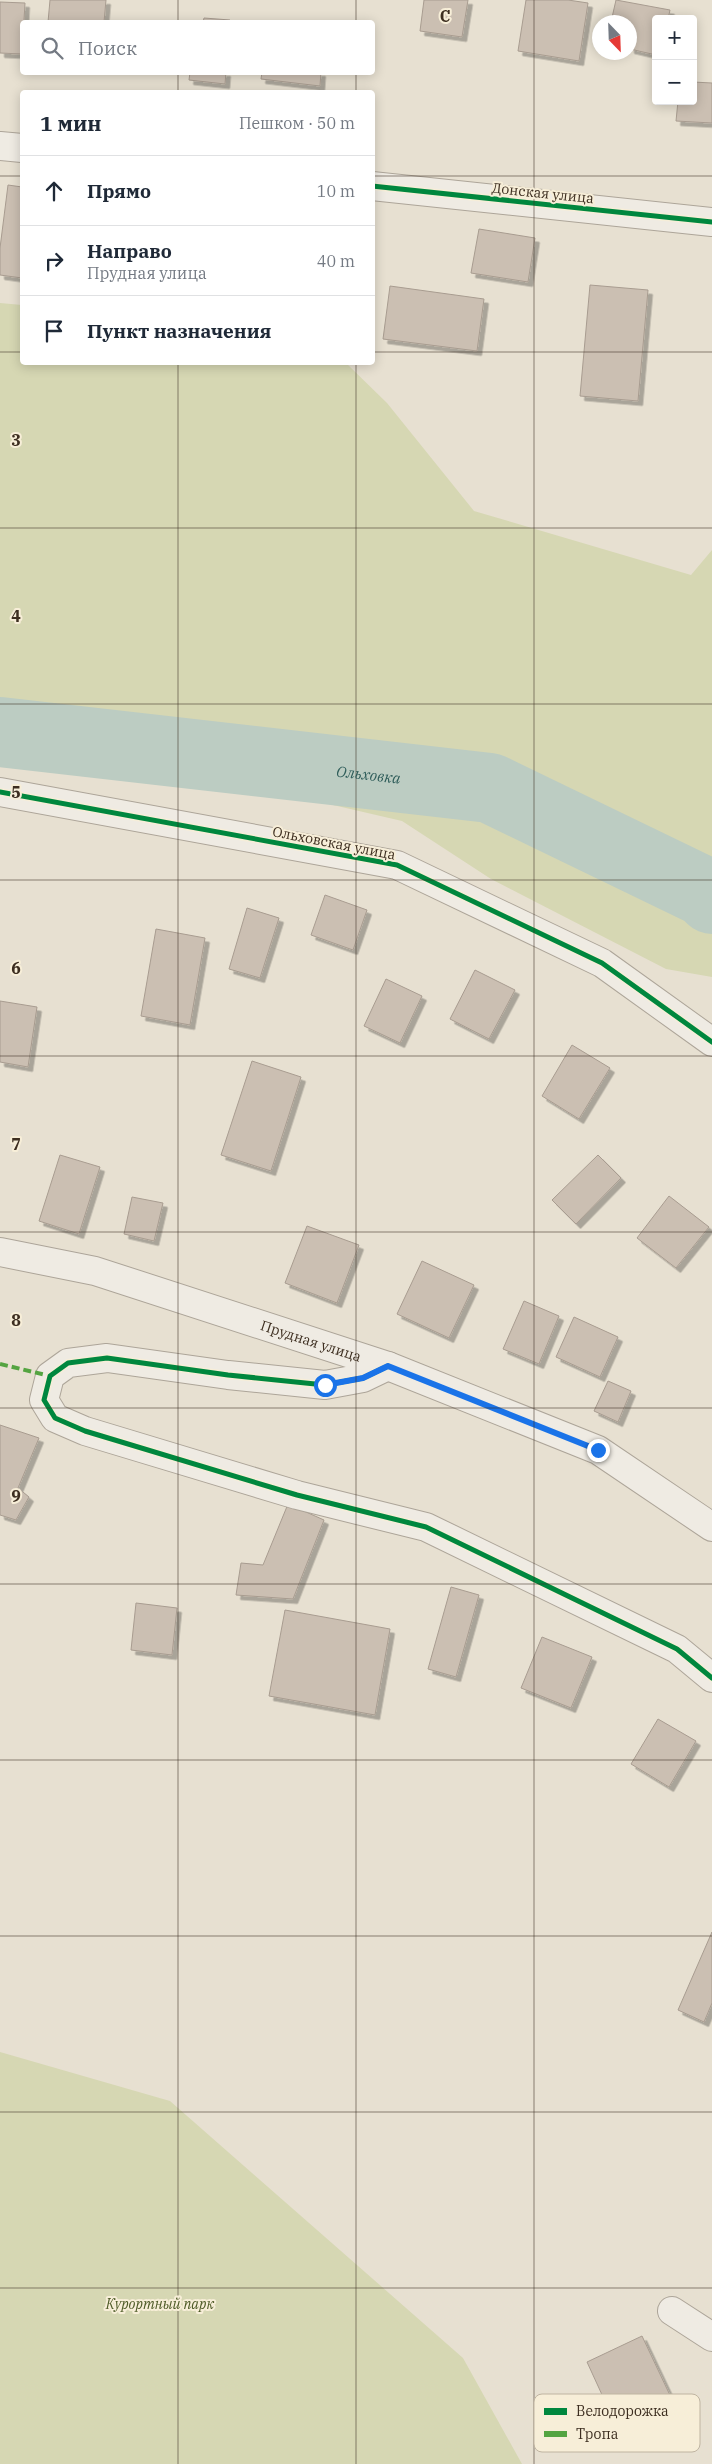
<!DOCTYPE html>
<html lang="ru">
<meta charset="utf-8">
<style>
:root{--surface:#fff;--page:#f2f2f3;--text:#1f2937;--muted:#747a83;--line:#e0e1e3}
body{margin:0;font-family:"IBM Plex Serif",serif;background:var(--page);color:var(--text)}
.controls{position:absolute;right:15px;top:15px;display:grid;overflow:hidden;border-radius:5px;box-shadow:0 2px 12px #0003}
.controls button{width:45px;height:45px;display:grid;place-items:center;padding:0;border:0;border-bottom:1px solid var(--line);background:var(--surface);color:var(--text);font:25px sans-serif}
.compass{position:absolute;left:592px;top:15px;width:45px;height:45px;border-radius:50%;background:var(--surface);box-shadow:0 2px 12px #0003;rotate:157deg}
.stop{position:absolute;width:15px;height:15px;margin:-11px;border:4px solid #1a73e8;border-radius:50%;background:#fff}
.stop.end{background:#1a73e8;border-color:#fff;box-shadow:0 1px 5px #0008}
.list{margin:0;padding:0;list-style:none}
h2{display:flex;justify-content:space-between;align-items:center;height:65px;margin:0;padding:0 20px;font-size:21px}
h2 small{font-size:16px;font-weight:400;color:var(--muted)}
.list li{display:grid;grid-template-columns:32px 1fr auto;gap:15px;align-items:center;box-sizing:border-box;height:70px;padding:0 20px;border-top:1px solid var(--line)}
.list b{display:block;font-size:19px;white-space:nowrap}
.list p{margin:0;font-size:16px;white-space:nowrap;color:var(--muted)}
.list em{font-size:16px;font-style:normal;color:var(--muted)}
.icon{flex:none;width:28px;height:28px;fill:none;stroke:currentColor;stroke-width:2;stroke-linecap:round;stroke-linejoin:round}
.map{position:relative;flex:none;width:712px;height:2464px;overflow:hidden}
.search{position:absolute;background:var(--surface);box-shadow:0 2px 12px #0003;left:20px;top:20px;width:355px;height:55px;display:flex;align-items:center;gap:12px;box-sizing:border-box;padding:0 18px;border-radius:5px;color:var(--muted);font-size:19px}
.panel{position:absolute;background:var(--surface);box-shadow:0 2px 12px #0003;left:20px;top:90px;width:355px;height:275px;border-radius:5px}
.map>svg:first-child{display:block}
.green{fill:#d6d7b3}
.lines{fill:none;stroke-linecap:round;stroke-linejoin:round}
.river{stroke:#bcccc2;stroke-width:70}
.building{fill:#cbbfb2;stroke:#a89c90;filter:url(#shadow)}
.minor-casing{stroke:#ada599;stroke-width:30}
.minor{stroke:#efebe3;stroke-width:28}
.quiet{stroke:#54a441;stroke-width:4;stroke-dasharray:8 4;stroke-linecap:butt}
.cycleway-casing{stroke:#f7eed8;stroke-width:8}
.cycleway{stroke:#00873e;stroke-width:5}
.route{stroke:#1a73e8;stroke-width:6}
.grid{fill:none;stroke:#3d2e20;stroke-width:1;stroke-opacity:0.55}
.labels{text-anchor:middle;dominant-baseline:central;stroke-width:4;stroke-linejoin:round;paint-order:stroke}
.street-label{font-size:14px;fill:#3d2e20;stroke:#f7eed8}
.park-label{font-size:14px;font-style:italic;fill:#4d5a26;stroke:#f7eed8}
.water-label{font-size:15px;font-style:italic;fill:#2f5d5a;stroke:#f7eed8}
.key{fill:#f7eed8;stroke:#bfb4a1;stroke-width:1}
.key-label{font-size:14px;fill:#3d2e20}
.grid-label{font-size:16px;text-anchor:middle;font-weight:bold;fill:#3d2e20;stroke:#f7eed8;stroke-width:4;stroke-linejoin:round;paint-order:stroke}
</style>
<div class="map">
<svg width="712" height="2464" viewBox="0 0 712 2464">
<defs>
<filter id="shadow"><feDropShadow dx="4.5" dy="4.5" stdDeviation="0" flood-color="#0004"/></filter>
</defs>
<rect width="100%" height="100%" fill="#e7e0d1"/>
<g class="green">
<path d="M0,303L22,305V362L346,363L387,403L474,511L691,575L712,550V977L666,969L491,879L402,821L277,792L242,744L0,717Z"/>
<path d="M0,2052L170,2101L463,2358L522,2464H0Z"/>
</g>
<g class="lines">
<path class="river" id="s1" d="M0,732L490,788L705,892L712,899"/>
</g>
<g class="building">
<path d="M50,0H106L104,22H48Z"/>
<path d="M424,0H468L462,37L420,31Z"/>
<path d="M526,0H568L588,3L579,61L518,51Z"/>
<path d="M616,0L670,10L668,19H656V55L630,49V22H611Z"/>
<path d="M0,2L25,3L22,54L0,53Z"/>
<path d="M204,18L230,20V22H203Z"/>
<path d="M190,72H226L225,84L189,80Z"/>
<path d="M262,72H321L320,86L261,79Z"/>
<path d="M693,82L712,83V123L676,121L678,101H693Z"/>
<path d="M8,185L22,187V278L0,275V248Z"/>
<path d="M479,229L535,238L528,282L471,273Z"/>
<path d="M590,285L648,290L638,401L580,396Z"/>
<path d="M390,286L484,299L477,351L383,339Z"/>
<path d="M325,895L367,910L353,950L311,935Z"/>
<path d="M247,908L279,918L260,978L229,969Z"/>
<path d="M156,929L205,938L190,1025L141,1016Z"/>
<path d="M475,970L515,990L489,1039L450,1019Z"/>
<path d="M386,979L422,996L400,1043L364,1026Z"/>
<path d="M0,1001L37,1007L28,1067L0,1062Z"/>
<path d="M572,1045L610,1068L579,1119L542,1096Z"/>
<path d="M252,1061L301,1077L271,1171L221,1155Z"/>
<path d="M60,1155L100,1167L79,1234L39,1221Z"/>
<path d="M598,1155L621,1178L576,1224L552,1200Z"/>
<path d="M669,1196L709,1227L676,1268L637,1238Z"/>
<path d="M132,1197L163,1203L154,1241L124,1234Z"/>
<path d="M307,1226L359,1245L337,1303L285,1283Z"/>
<path d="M422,1261L474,1285L449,1338L397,1314Z"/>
<path d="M524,1301L559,1316L539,1364L503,1349Z"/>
<path d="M574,1317L618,1337L600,1377L556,1357Z"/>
<path d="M608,1381L631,1391L618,1422L594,1411Z"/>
<path d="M0,1425L39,1438L18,1488L29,1497L16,1520L0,1515Z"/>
<path d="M288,1504L324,1520L293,1599L236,1595L241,1563L263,1565Z"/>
<path d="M451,1587L479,1595L456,1677L428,1669Z"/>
<path d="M136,1603L177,1608L172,1655L131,1650Z"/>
<path d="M285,1610L390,1629L375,1715L269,1696Z"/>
<path d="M542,1637L592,1657L571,1708L521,1688Z"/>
<path d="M658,1719L696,1741L669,1787L631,1764Z"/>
<path d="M712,1932V2003L704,2022L678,2010Z"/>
<path d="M642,2336L676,2408L620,2434L587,2362Z"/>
</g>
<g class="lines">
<defs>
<g id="minor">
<path d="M0,146L22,148"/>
<path d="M372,186L712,222"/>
<path d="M0,792L397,865L602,963L712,1042"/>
<path id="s2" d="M0,1252L95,1271L388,1366L598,1450L712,1527"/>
<path d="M388,1366L363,1378L325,1385L228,1375L107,1358L68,1363L50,1376L44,1400L55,1418L85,1431L297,1495L426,1527L677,1649L712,1678"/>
<path d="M672,2311L712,2337"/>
</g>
</defs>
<use href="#minor" class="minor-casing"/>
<use href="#minor" class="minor"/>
<path class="quiet" d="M0,1364L50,1376"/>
<defs>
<g id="cycleway">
<path d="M372,186L712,222"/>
<path d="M0,792L397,865L602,963L712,1042"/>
<path d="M388,1366L363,1378L325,1385L228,1375L107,1358L68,1363L50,1376L44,1400L55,1418L85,1431L297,1495L426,1527L677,1649L712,1678"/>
</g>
</defs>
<use href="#cycleway" class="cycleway-casing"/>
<use href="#cycleway" class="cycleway"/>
</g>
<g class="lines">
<path class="route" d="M325,1385L363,1378L388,1366L598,1450"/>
</g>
<path class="grid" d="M178,0V22M356,0V22M534,0V2464M178,72V92M356,72V92M0,176H22M372,176H712M0,352H22M372,352H712M178,362V2464M356,362V2464M0,528H712M0,704H712M0,880H712M0,1056H712M0,1232H712M0,1408H712M0,1584H712M0,1760H712M0,1936H712M0,2112H712M0,2288H712"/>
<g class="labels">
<g class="street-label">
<text transform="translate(543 193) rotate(6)">Донская улица</text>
<text transform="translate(334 843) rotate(11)">Ольховская улица</text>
<text stroke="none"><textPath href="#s2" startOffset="324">Прудная улица</textPath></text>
</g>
<g class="park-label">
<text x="160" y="2304">Курортный парк</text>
</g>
<g class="water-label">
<text stroke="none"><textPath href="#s1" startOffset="371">Ольховка</textPath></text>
</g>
</g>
<rect x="534" y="2394" width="166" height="58" rx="8" class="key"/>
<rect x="544" y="2408" width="23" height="7" fill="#00873e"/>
<rect x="544" y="2431" width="23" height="6" fill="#54a441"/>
<g class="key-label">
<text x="576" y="2416">Велодорожка</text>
<text x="576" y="2439">Тропа</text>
</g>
<g class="grid-label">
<text x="445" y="22">C</text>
<text x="16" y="446">3</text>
<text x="16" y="622">4</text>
<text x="16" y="798">5</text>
<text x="16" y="974">6</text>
<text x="16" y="1150">7</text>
<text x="16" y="1326">8</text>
<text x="16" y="1502">9</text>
</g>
</svg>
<div class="controls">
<button>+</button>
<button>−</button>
</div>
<svg class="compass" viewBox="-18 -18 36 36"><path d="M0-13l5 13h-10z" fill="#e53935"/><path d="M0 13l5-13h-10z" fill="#747a83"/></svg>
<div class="stop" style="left:325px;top:1385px"></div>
<div class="stop end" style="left:598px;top:1450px"></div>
<div class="search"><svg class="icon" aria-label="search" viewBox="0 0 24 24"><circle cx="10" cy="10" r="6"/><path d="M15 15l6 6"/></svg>Поиск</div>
<section class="panel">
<h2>1 мин<small>Пешком · 50 m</small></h2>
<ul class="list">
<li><svg class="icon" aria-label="ahead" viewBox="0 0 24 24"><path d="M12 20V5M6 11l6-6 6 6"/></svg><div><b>Прямо</b></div><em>10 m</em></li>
<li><svg class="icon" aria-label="right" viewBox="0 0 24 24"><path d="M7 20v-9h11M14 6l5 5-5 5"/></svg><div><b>Направо</b><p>Прудная улица</p></div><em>40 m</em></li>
<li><svg class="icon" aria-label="arrive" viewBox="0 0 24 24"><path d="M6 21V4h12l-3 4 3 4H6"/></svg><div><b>Пункт назначения</b></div></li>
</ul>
</section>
</div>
